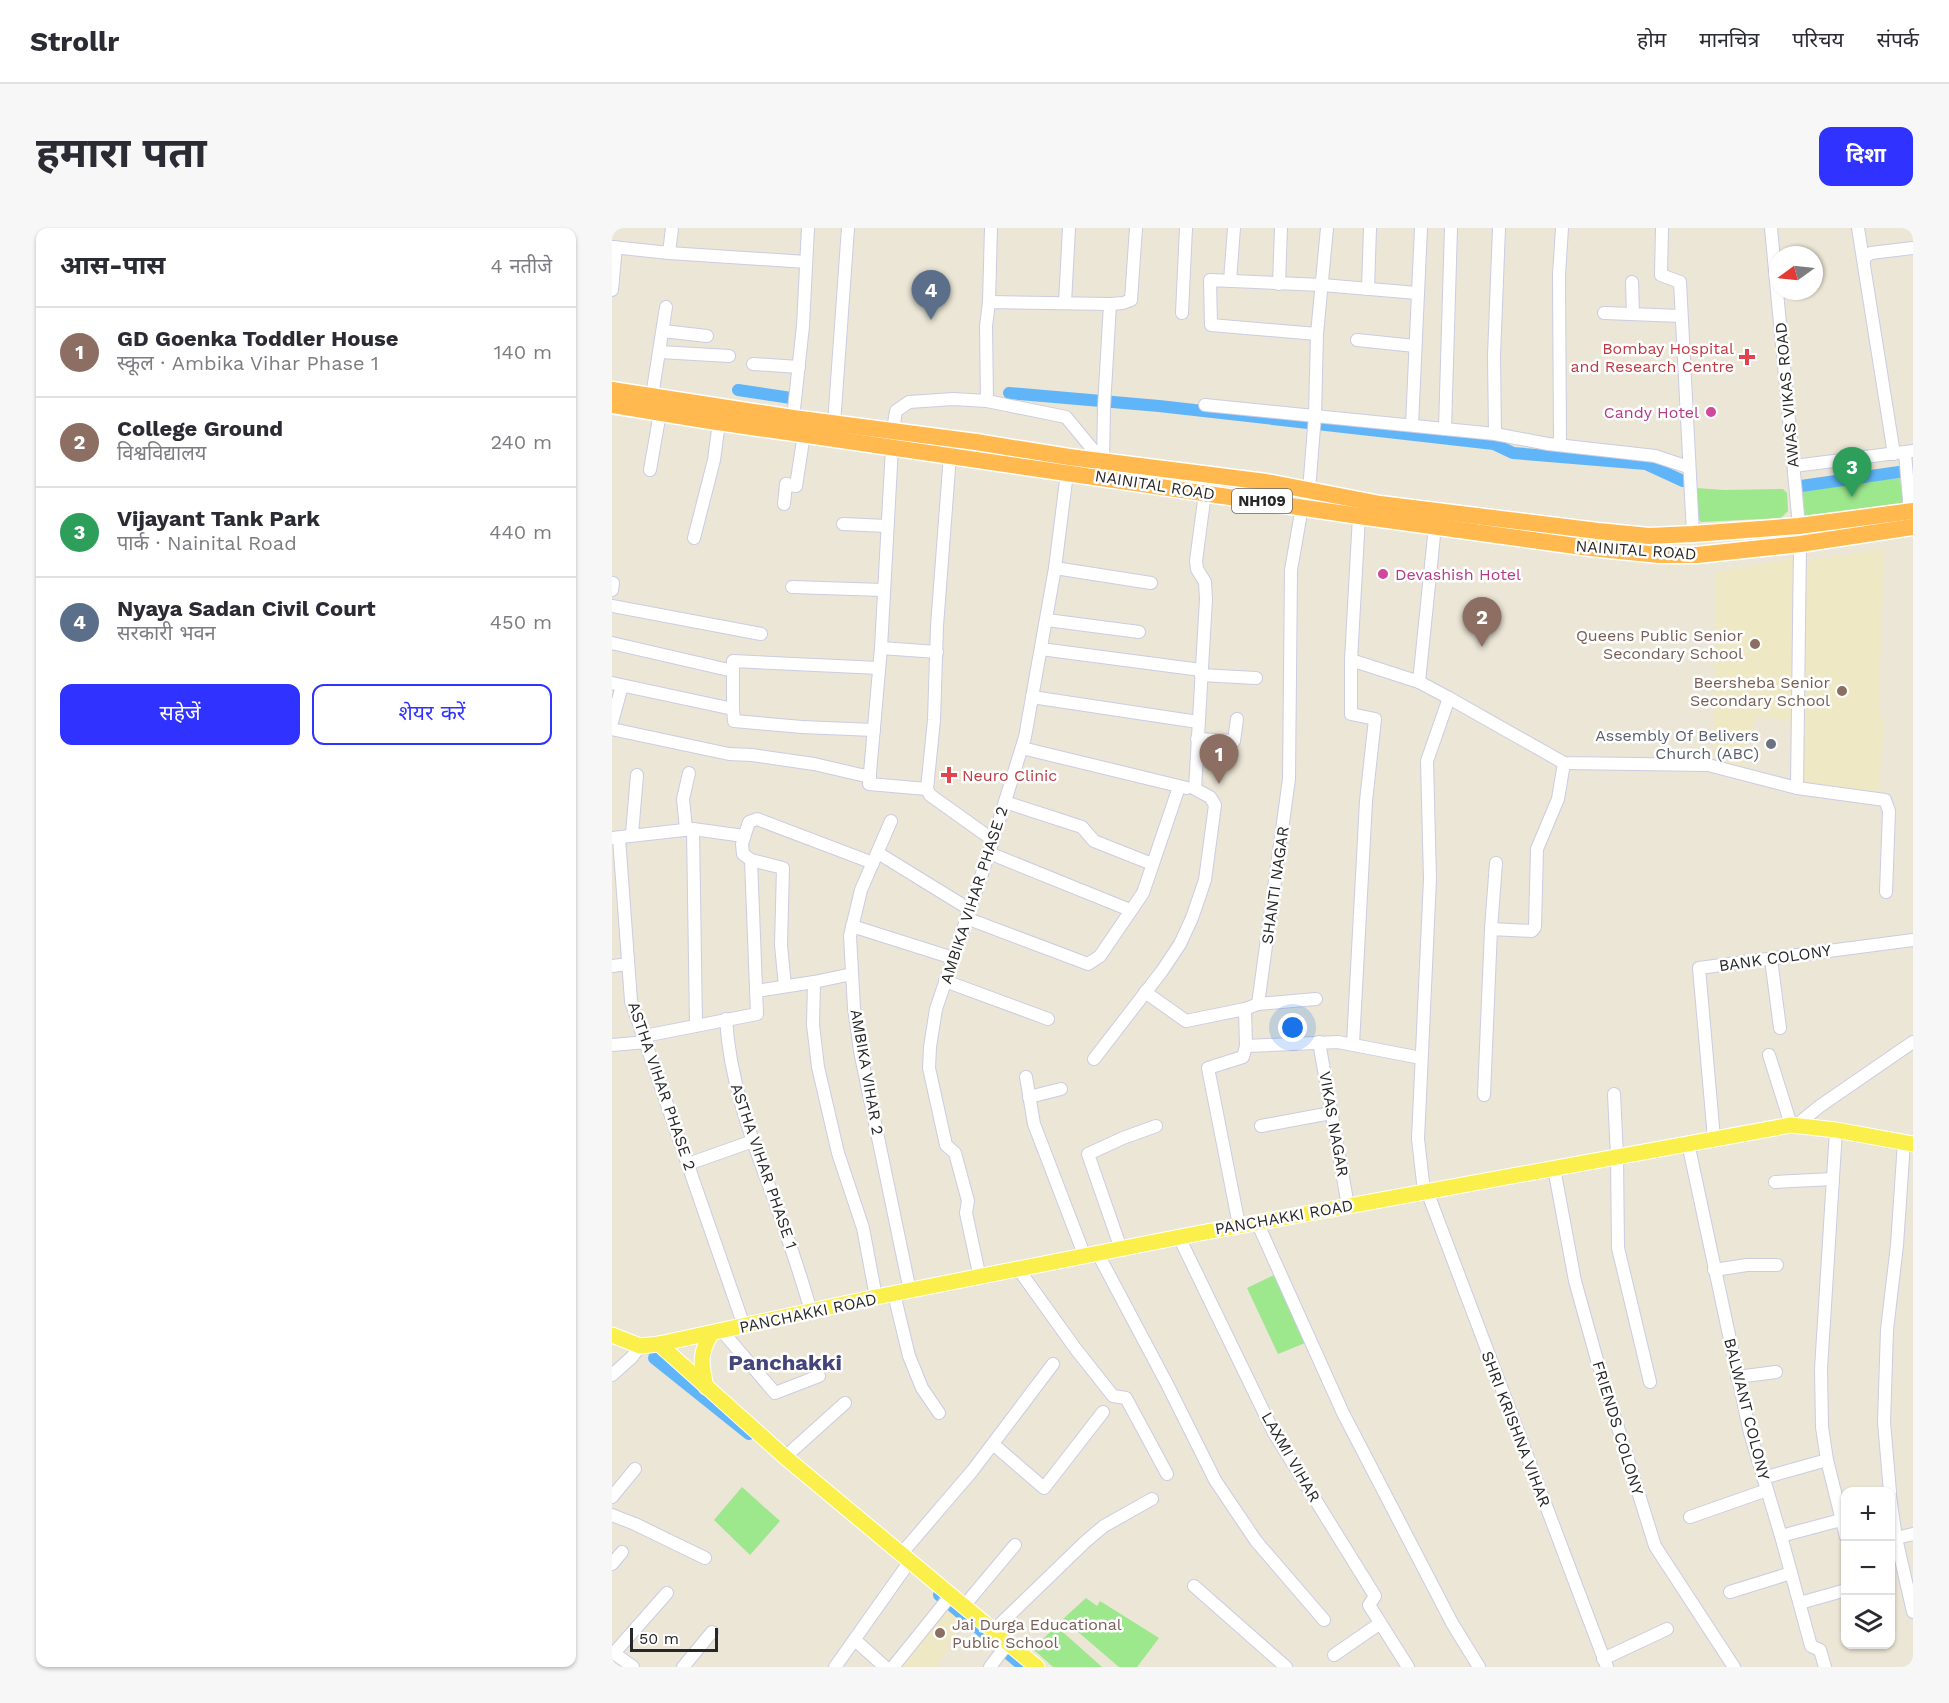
<!DOCTYPE html>
<html lang="hi">
<meta charset="utf-8">
<style>
:root{--surface:#fff;--page:#f7f7f7;--text:#2b2b33;--muted:#7c7c81;--line:#e1e1e2;--accent:#3033ff}
body{margin:0;font-family:"Work Sans","Noto Sans Devanagari",sans-serif;background:var(--page);color:var(--text)}
.controls{position:absolute;right:18px;bottom:18px;display:grid;overflow:hidden;border-radius:12px;box-shadow:0 2px 4px #0004}
.controls button{width:54px;height:54px;display:grid;place-items:center;padding:0;border:0;border-bottom:2px solid var(--line);background:var(--surface);color:var(--text);font:30px sans-serif}
.compass{position:absolute;left:1157px;top:18px;width:54px;height:54px;border-radius:50%;background:var(--surface);box-shadow:0 2px 4px #0004;rotate:255deg}
.scale{position:absolute;left:18px;bottom:15px;width:88px;box-sizing:border-box;padding-left:6px;border:3px solid #272727;border-top:0;font-size:16px;line-height:21px;white-space:nowrap;color:#272727;-webkit-text-stroke:4px #fff;paint-order:stroke}
.you{position:absolute;left:681px;top:800px;width:21px;height:21px;margin:-15px;border:4px solid #fff;border-radius:50%;background:#1a73e8;box-shadow:0 0 0 9px #1a73e833}
.badge{display:grid;place-items:center;width:39px;height:39px;border-radius:50%;background:var(--accent);color:#fff;font-size:20px;font-weight:700}
.pin{position:absolute;translate:-50% -50px;filter:drop-shadow(0 2px 3px #0008)}
.pin::after{content:'';position:absolute;top:32px;width:21px;height:18px;background:inherit;clip-path:polygon(0 0,100% 0,50% 100%)}
.list{margin:0;padding:0;list-style:none}
h2{display:flex;justify-content:space-between;align-items:center;height:78px;margin:0;padding:0 24px;font-size:26px}
h2 small{font-size:20px;font-weight:400;color:var(--muted)}
.list li{display:grid;grid-template-columns:39px 1fr auto;gap:18px;align-items:center;box-sizing:border-box;height:90px;padding:0 24px;border-top:2px solid var(--line)}
.list b{display:block;font-size:22px;white-space:nowrap}
.list p{margin:0;font-size:20px;white-space:nowrap;color:var(--muted)}
.list em{font-size:20px;font-style:normal;color:var(--muted)}
.actions{display:flex;gap:12px;padding:18px 24px}
.actions a{flex:1;padding:14px 0;border:2px solid var(--accent);border-radius:12px;text-align:center;font-size:21px;color:var(--accent)}
.actions .main{background:var(--accent);color:#fff}
.icon{flex:none;width:33px;height:33px;fill:none;stroke:currentColor;stroke-width:2;stroke-linecap:round;stroke-linejoin:round}
.map{position:relative;flex:none;width:1301px;height:1439px;overflow:hidden;border-radius:12px}
header{display:flex;align-items:center;gap:36px;box-sizing:border-box;height:84px;padding:0 30px;background:var(--surface);border-bottom:2px solid var(--line)}
header strong{font-size:28px}
nav{display:flex;gap:33px;margin-inline-start:auto;font-size:21px}
.intro{display:flex;align-items:center;justify-content:space-between;box-sizing:border-box;height:144px;padding:0 36px}
h1{margin:0;font-size:42px}
.button{padding:15px 27px;border-radius:12px;background:var(--accent);color:#fff;font-size:21px;font-weight:700}
main{display:flex;gap:36px;padding:0 36px}
aside{flex:1;background:var(--surface);border-radius:12px;box-shadow:0 2px 4px #0004}
.map>svg:first-child{display:block}
.education{fill:#efe8c4}
.green{fill:#9de78d}
.lines{fill:none;stroke-linecap:round;stroke-linejoin:round}
.canal{stroke:#5fb5f8;stroke-width:12}
.minor-casing{stroke:#cccce2;stroke-width:14}
.major-casing{stroke:#fff;stroke-width:17}
.highway-casing{stroke:#fff;stroke-width:19}
.minor{stroke:#fff;stroke-width:12}
.major{stroke:#fbf04b;stroke-width:15}
.highway{stroke:#ffb94e;stroke-width:16}
.health-dot{fill:#e0444e;stroke:#fff;stroke-width:2}
.hotel-dot{fill:#d1479c;stroke:#fff;stroke-width:2}
.education-dot{fill:#8d6e63;stroke:#fff;stroke-width:2}
.worship-dot{fill:#6b7280;stroke:#fff;stroke-width:2}
.labels{text-anchor:middle;dominant-baseline:central;stroke-width:5;stroke-linejoin:round;paint-order:stroke}
.shield{fill:#fff;stroke:#686868;stroke-width:1.5}
.shield-label{font-size:15px;font-weight:bold;fill:#272727}
.health-label{font-size:16px;fill:#be3a42;stroke:#fff;text-anchor:end}
.street-label{font-size:16px;fill:#272727;stroke:#fff}
.hotel-label{font-size:16px;fill:#b23c85;stroke:#fff;text-anchor:end}
.education-label{font-size:16px;fill:#785e54;stroke:#fff;text-anchor:end}
.worship-label{font-size:16px;fill:#5b616d;stroke:#fff;text-anchor:end}
.district-label{font-size:22px;font-weight:bold;fill:#44457a;stroke:#fff}
</style>
<header>
<strong>Strollr</strong>
<nav><a>होम</a><a>मानचित्र</a><a>परिचय</a><a>संपर्क</a></nav>
</header>
<div class="intro"><h1>हमारा पता</h1><a class="button">दिशा</a></div>
<main>
<aside>
<h2>आस-पास<small>4 नतीजे</small></h2>
<ul class="list">
<li><span class="badge" style="background:#8d6e63">1</span><div><b>GD Goenka Toddler House</b><p>स्कूल · Ambika Vihar Phase 1</p></div><em>140 m</em></li>
<li><span class="badge" style="background:#8d6e63">2</span><div><b>College Ground</b><p>विश्वविद्यालय</p></div><em>240 m</em></li>
<li><span class="badge" style="background:#2e9e5b">3</span><div><b>Vijayant Tank Park</b><p>पार्क · Nainital Road</p></div><em>440 m</em></li>
<li><span class="badge" style="background:#5c6f8a">4</span><div><b>Nyaya Sadan Civil Court</b><p>सरकारी भवन</p></div><em>450 m</em></li>
</ul>
<div class="actions"><a class="main">सहेजें</a><a>शेयर करें</a></div>
</aside>
<div class="map">
<svg width="1301" height="1439" viewBox="0 0 1301 1439">
<rect width="100%" height="100%" fill="#ebe6d6"/>
<g class="education">
<path d="M1272,321L1268,437V489L1272,490L1267,568L1190,557L1193,340L1200,332Z"/>
<path d="M1185,330L1182,494L1144,487L1133,538L1102,530L1103,345Z"/>
<path d="M335,1376L354,1394L334,1416L338,1420L325,1436L327,1439H284Z"/>
</g>
<g class="green">
<path d="M1288,250L1291,276L1193,290L1190,261Z"/>
<path d="M1084,260L1112,262L1171,261L1175,265L1176,283L1169,290L1089,294L1085,291Z"/>
<path d="M662,1047L693,1115L666,1126L635,1060Z"/>
<path d="M130,1259L168,1293L138,1327L102,1292Z"/>
<path d="M474,1370L485,1378L488,1373L547,1410L525,1439H507L451,1391Z"/>
<path d="M444,1398L490,1439H441L421,1421Z"/>
</g>
<g class="lines">
<g class="canal">
<path d="M126,162L179,170"/>
<path d="M397,165L547,178L882,216L901,225L1034,236L1071,253"/>
<path d="M1189,258L1301,242"/>
<path d="M42,1130L137,1206"/>
<path d="M327,1367L412,1439"/>
</g>
<defs>
<g id="minor">
<path d="M1050,0L1049,47L1068,54L1081,306"/>
<path d="M1159,0L1187,298"/>
<path d="M1246,0L1282,226"/>
<path d="M0,19L57,25L194,34"/>
<path d="M57,25L60,0"/>
<path d="M1252,33L1253,29L1259,25L1301,20"/>
<path d="M618,53L622,0"/>
<path d="M1020,54L1021,86"/>
<path d="M667,56L669,0"/>
<path d="M756,61L758,0"/>
<path d="M0,62L4,19"/>
<path d="M377,74L379,0"/>
<path d="M453,75L457,0"/>
<path d="M570,85L574,0"/>
<path d="M992,85L1069,88"/>
<path d="M51,103L95,108"/>
<path d="M705,106L599,97L598,52L710,57L805,65"/>
<path d="M745,112L803,118"/>
<path d="M48,124L117,128"/>
<path d="M141,136L187,139"/>
<path d="M40,168L54,79"/>
<path d="M375,173L454,189L491,234"/>
<path d="M593,177L883,206L936,216L1043,228L1076,239"/>
<path d="M181,190L191,98L196,0"/>
<path d="M222,196L236,0"/>
<path d="M800,197L809,0"/>
<path d="M833,201L839,0"/>
<path d="M281,202L284,183L297,174L341,171L375,173L374,98L377,74L498,76L511,75L519,72L524,0"/>
<path d="M883,206L882,128L887,0"/>
<path d="M948,217L947,47L950,0"/>
<path d="M280,219L269,420L257,556L315,561"/>
<path d="M1293,225L1298,283"/>
<path d="M338,227L325,398L322,492L315,561L318,567L381,612"/>
<path d="M491,234L492,179L498,76"/>
<path d="M1182,238L1301,223"/>
<path d="M38,242L48,185"/>
<path d="M697,262L703,187L705,106L715,0"/>
<path d="M172,276L174,256L184,258L192,206"/>
<path d="M231,296L274,298"/>
<path d="M82,310L102,232L107,194"/>
<path d="M443,340L539,355"/>
<path d="M180,359L271,362"/>
<path d="M0,362L1,355"/>
<path d="M0,378L149,406"/>
<path d="M435,392L527,404"/>
<path d="M0,415L121,443V433L267,440"/>
<path d="M269,420L325,424"/>
<path d="M429,421L589,442"/>
<path d="M739,432L747,288"/>
<path d="M121,443V481"/>
<path d="M589,447L644,450"/>
<path d="M0,455L121,481L122,493L190,499L262,502"/>
<path d="M420,469L586,494"/>
<path d="M837,470L952,535L1096,537L1185,560L1188,316"/>
<path d="M0,494L10,458"/>
<path d="M0,501L117,526L140,527L202,536L258,549"/>
<path d="M585,511L622,513L625,491"/>
<path d="M410,520L575,560"/>
<path d="M1185,560L1273,572L1277,583L1274,664"/>
<path d="M393,574L470,599L482,613L540,636"/>
<path d="M279,593L249,662L238,708L242,780L248,823L298,1063"/>
<path d="M74,601L71,571L77,545"/>
<path d="M81,601L84,798"/>
<path d="M20,606L25,547"/>
<path d="M0,610L81,601L132,608"/>
<path d="M7,610L19,773L132,1098"/>
<path d="M266,625L357,681"/>
<path d="M377,625L518,682"/>
<path d="M354,690L476,736L488,728L531,665L567,559"/>
<path d="M240,698L341,730"/>
<path d="M879,701L884,635"/>
<path d="M1159,731L1168,800"/>
<path d="M0,738L16,736"/>
<path d="M333,753L436,791"/>
<path d="M202,754L240,746"/>
<path d="M173,758L169,717L171,640L139,632L131,626L130,616L137,594L145,591L261,635"/>
<path d="M144,763L202,754L201,797L206,839L226,925L251,1000L264,1069"/>
<path d="M533,764L574,793L633,781"/>
<path d="M646,776L704,771"/>
<path d="M114,791C118,859 143,919 166,982C178,1016 189,1049 199,1083"/>
<path d="M32,808L145,786L139,632"/>
<path d="M707,814L736,978"/>
<path d="M741,816L754,573L763,491L739,486V432L807,454"/>
<path d="M0,817L35,814"/>
<path d="M634,818L726,814L809,830"/>
<path d="M1157,827L1179,897"/>
<path d="M482,831L550,743L568,716L580,690L593,652L603,577L598,569L583,561L594,371L593,354L585,341L584,333L593,265"/>
<path d="M414,849L422,896L473,1029"/>
<path d="M1002,866L1005,928L1006,1020L1038,1154"/>
<path d="M872,867L879,701L920,703L923,699L925,621L946,571L952,535"/>
<path d="M417,869L449,861"/>
<path d="M1186,896L1208,878L1301,814"/>
<path d="M649,898L719,885"/>
<path d="M1224,902L1209,1141L1210,1199L1215,1232L1234,1309"/>
<path d="M1102,910L1087,740L1301,712"/>
<path d="M1076,915L1138,1205L1169,1308L1199,1418L1208,1422L1213,1439"/>
<path d="M76,936L141,913"/>
<path d="M942,940L963,1053L985,1132L1043,1318L1122,1439"/>
<path d="M1163,954L1221,951"/>
<path d="M812,963L806,911L818,651L815,533L837,470L807,454L823,298"/>
<path d="M815,963L995,1439"/>
<path d="M645,994L731,1185L840,1395L867,1439"/>
<path d="M627,997L596,840L631,829L634,818L633,781L646,776L677,551L679,342L690,279"/>
<path d="M567,1009L662,1205L763,1368L757,1377L796,1439"/>
<path d="M509,1021L476,926L511,910L544,898"/>
<path d="M486,1026L554,1154L603,1252L644,1313L712,1392"/>
<path d="M407,1042L463,1120L501,1168L514,1170L555,1246"/>
<path d="M1102,1042L1135,1037H1165"/>
<path d="M368,1050L354,985L356,973L343,925L334,917L317,840L318,819L324,781L377,625L413,509L443,340L455,245"/>
<path d="M282,1066L297,1128L310,1160L327,1185"/>
<path d="M110,1103L163,1165L207,1148"/>
<path d="M0,1147L20,1129L28,1118"/>
<path d="M1125,1149L1164,1144"/>
<path d="M381,1216L432,1260L491,1184"/>
<path d="M173,1229L233,1175"/>
<path d="M1151,1250L1215,1232"/>
<path d="M1278,1264L1272,1194L1275,1102L1285,1017L1292,914"/>
<path d="M1278,1268L1284,1310L1301,1384"/>
<path d="M0,1269L23,1241"/>
<path d="M0,1287L23,1296L93,1330"/>
<path d="M1078,1289L1155,1262"/>
<path d="M1169,1308L1229,1292"/>
<path d="M1284,1310L1301,1306"/>
<path d="M290,1325L361,1242L441,1136"/>
<path d="M0,1336L10,1324"/>
<path d="M582,1358L674,1439"/>
<path d="M1118,1364L1179,1345"/>
<path d="M1188,1375L1234,1362"/>
<path d="M352,1378L403,1317"/>
<path d="M382,1402L473,1314L492,1298L540,1271"/>
<path d="M243,1412L273,1439"/>
<path d="M0,1424L21,1439"/>
<path d="M2,1425L55,1365"/>
<path d="M722,1427L767,1396"/>
<path d="M991,1431L1055,1401"/>
<path d="M71,1439L100,1404"/>
<path d="M223,1439L298,1333"/>
<path d="M281,1439L339,1367"/>
<path d="M378,1439L396,1415"/>
</g>
<g id="major">
<path d="M0,1107L28,1118L47,1116L264,1069L583,1006L1179,897L1224,902L1301,916"/>
<path d="M47,1116L173,1229L425,1439"/>
<path d="M94,1159C89,1136 87,1126 99,1106"/>
</g>
<g id="highway">
<path d="M0,162L181,190L364,214L457,229L654,254L768,276L986,303L1037,308L1081,306L1187,298L1301,283"/>
<path d="M0,177L92,192L747,288L978,320L1047,327H1085L1188,316L1301,299"/>
</g>
</defs>
<use href="#minor" class="minor-casing"/>
<use href="#major" class="major-casing"/>
<use href="#highway" class="highway-casing"/>
<use href="#minor" class="minor"/>
<use href="#major" class="major"/>
<use href="#highway" class="highway"/>
</g>
<g class="health-dot">
<path d="M1132 120h6v6h6v6h-6v6h-6v-6h-6v-6h6z"/>
<path d="M334 538h6v6h6v6h-6v6h-6v-6h-6v-6h6z"/>
</g>
<g class="hotel-dot">
<circle cx="1099" cy="184" r="6"/>
<circle cx="771" cy="346" r="6"/>
</g>
<g class="education-dot">
<circle cx="1143" cy="416" r="6"/>
<circle cx="1230" cy="463" r="6"/>
<circle cx="328" cy="1405" r="6"/>
</g>
<circle class="worship-dot" cx="1159" cy="516" r="6"/>
<g class="labels">
<rect class="shield" x="620" y="261" width="60" height="24" rx="4.5"/>
<g class="shield-label">
<text x="650" y="273">NH109</text>
</g>
<g class="health-label">
<text x="1122" y="120">Bombay Hospital<tspan x="1122" dy="18">and Research Centre</tspan></text>
<text x="350" y="547" text-anchor="start">Neuro Clinic</text>
</g>
<g class="street-label">
<text transform="translate(1175 167) rotate(-95)">AWAS VIKAS ROAD</text>
<text transform="translate(543 257) rotate(9)">NAINITAL ROAD</text>
<text transform="translate(1024 322) rotate(4)">NAINITAL ROAD</text>
<text transform="translate(663 657) rotate(-82)">SHANTI NAGAR</text>
<text transform="translate(362 667) rotate(-72)">AMBIKA VIHAR PHASE 2</text>
<text transform="translate(1163 730) rotate(-8)">BANK COLONY</text>
<text transform="translate(255 844) rotate(80)">AMBIKA VIHAR 2</text>
<text transform="translate(50 858) rotate(71)">ASTHA VIHAR PHASE 2</text>
<text transform="translate(722 896) rotate(80)">VIKAS NAGAR</text>
<text transform="translate(152 938) rotate(71)">ASTHA VIHAR PHASE 1</text>
<text transform="translate(672 989) rotate(-10)">PANCHAKKI ROAD</text>
<text transform="translate(196 1085) rotate(-12)">PANCHAKKI ROAD</text>
<text transform="translate(1135 1181) rotate(76)">BALWANT COLONY</text>
<text transform="translate(1006 1200) rotate(73)">FRIENDS COLONY</text>
<text transform="translate(904 1201) rotate(69)">SHRI KRISHNA VIHAR</text>
<text transform="translate(679 1229) rotate(60)">LAXMI VIHAR</text>
</g>
<g class="hotel-label">
<text x="1087" y="184">Candy Hotel</text>
<text x="783" y="346" text-anchor="start">Devashish Hotel</text>
</g>
<g class="education-label">
<text x="1131" y="407">Queens Public Senior<tspan x="1131" dy="18">Secondary School</tspan></text>
<text x="1218" y="454">Beersheba Senior<tspan x="1218" dy="18">Secondary School</tspan></text>
<text x="340" y="1396" text-anchor="start">Jai Durga Educational<tspan x="340" dy="18">Public School</tspan></text>
</g>
<g class="worship-label">
<text x="1147" y="507">Assembly Of Belivers<tspan x="1147" dy="18">Church (ABC)</tspan></text>
</g>
<g class="district-label">
<text x="173" y="1134">Panchakki</text>
</g>
</g>
</svg>
<div class="controls">
<button>+</button>
<button>−</button>
<button><svg class="icon" aria-label="layers" viewBox="0 0 24 24"><path d="M12 4l9 5-9 5-9-5zM3 14l9 5 9-5"/></svg></button>
</div>
<svg class="compass" viewBox="-18 -18 36 36"><path d="M0-13l5 13h-10z" fill="#e53935"/><path d="M0 13l5-13h-10z" fill="#7c7c81"/></svg>
<div class="scale">50 m</div>
<div class="you"></div>
<div class="pin badge" style="left:607px;top:556px;background:#8d6e63">1</div>
<div class="pin badge" style="left:870px;top:419px;background:#8d6e63">2</div>
<div class="pin badge" style="left:1240px;top:269px;background:#2e9e5b">3</div>
<div class="pin badge" style="left:319px;top:92px;background:#5c6f8a">4</div>
</div>
</main>
